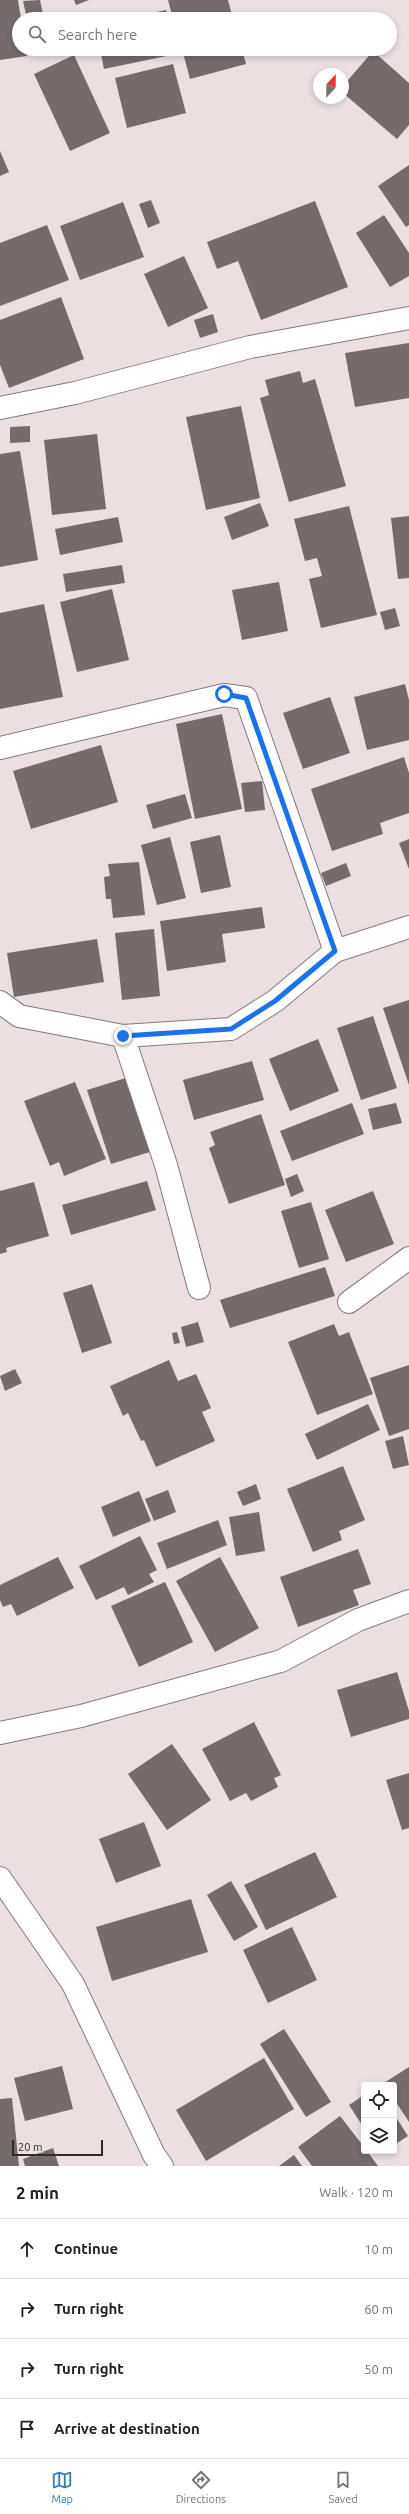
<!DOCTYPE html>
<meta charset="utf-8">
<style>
:root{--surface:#fff;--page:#f2f2f2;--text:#202124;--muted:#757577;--line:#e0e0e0;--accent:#357bb0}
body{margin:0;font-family:Ubuntu,sans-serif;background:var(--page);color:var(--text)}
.controls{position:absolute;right:12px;bottom:12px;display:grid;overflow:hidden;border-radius:4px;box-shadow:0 2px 6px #0003}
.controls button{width:36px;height:36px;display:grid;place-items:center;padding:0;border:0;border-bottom:1px solid var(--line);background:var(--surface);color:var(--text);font:20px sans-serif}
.compass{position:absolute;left:313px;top:68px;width:36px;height:36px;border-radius:50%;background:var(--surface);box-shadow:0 2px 6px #0003;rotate:22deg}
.scale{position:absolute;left:12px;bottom:10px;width:91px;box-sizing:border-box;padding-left:4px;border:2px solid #2f2a2b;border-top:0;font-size:11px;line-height:14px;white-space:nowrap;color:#2f2a2b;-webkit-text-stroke:3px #ebdfe1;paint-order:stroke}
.stop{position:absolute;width:12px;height:12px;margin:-9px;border:3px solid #1a73e8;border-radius:50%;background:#fff}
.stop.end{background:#1a73e8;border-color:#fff;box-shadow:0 1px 4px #0008}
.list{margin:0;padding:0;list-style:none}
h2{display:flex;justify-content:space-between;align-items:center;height:52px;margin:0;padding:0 16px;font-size:17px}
h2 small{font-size:13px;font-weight:400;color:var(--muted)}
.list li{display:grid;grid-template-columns:26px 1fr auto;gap:12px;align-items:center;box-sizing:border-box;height:60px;padding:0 16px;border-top:1px solid var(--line)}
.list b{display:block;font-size:15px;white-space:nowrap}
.list em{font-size:13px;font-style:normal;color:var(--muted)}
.icon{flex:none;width:22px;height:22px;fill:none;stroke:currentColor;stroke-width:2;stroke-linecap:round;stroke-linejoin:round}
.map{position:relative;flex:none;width:409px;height:2166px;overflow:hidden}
.search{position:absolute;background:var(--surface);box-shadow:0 2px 6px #0003;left:12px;right:12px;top:12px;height:44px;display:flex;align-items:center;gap:10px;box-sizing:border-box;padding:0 14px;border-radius:22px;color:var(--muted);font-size:15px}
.sheet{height:292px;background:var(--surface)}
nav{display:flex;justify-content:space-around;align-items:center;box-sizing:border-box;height:56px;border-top:1px solid var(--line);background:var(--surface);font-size:11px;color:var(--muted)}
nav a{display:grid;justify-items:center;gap:2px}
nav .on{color:var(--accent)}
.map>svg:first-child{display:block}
.building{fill:#756b6c}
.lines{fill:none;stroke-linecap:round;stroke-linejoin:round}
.street-casing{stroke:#847a7b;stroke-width:24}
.street{stroke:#fff;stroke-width:22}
.route{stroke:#1a73e8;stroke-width:5}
</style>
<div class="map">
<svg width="409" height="2166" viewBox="0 0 409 2166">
<rect width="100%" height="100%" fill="#ebdfe1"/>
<g class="building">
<path d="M0,0H18L21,19H19V49H26L27,56L0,60Z"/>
<path d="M40,0L44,19H27L23,1Z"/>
<path d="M74,0H89L76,5Z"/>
<path d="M168,0H228L233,19H173Z"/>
<path d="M166,10L169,19H127V18Z"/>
<path d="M100,49H175L176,54L104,69Z"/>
<path d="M182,49H242L246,64L190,79Z"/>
<path d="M373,51L409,83V125L397,139L343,93V86Z"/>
<path d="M74,55L110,133L70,151L34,74Z"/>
<path d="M173,64L186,113L127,128L115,78Z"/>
<path d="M0,151L9,172L0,176Z"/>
<path d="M409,165V225L406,227L378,186Z"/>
<path d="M151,200L160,223L148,228L139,204Z"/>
<path d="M315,201L348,287L261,320L238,261L217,269L207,242Z"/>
<path d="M123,202L144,257L80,280L60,226Z"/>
<path d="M384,215L409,253V276L390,287L356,233Z"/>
<path d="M47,225L69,280L0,306V243Z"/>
<path d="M184,256L208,308L168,327L144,274Z"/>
<path d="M61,297L84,359L9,388L0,365V320Z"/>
<path d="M213,314L218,332L200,338L194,320Z"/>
<path d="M409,343V398L355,407L345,353Z"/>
<path d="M300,371L303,383L315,379L346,486L289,502L260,398L269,395L265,380Z"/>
<path d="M241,406L260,498L206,510L186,417Z"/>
<path d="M30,426V442L10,443V427Z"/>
<path d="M97,434L106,509L52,515L44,440Z"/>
<path d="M20,451L38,560L0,567V454Z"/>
<path d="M260,503L269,526L232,540L224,517Z"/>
<path d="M349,506L377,615L321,628L309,579L322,576L317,558L305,561L294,519Z"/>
<path d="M409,516V578L398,579L391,518Z"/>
<path d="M118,517L123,542L60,555L55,529Z"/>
<path d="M122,565L125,583L66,592L63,574Z"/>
<path d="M279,582L288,631L242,640L232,590Z"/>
<path d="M112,589L129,660L77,672L60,602Z"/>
<path d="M44,604L63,697L0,709V613Z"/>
<path d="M395,608L400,626L385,630L380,612Z"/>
<path d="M405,684L409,700V740L367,750L354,697Z"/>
<path d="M330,697L350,753L303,769L283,713Z"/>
<path d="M222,714L242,809L195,819L176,724Z"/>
<path d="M101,745L118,802L31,829L13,771Z"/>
<path d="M404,757L409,773V813L380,823L383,834L332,851L311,789Z"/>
<path d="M262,781L265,810L245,812L241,783Z"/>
<path d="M185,794L192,818L153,829L146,805Z"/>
<path d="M220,835L231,887L201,893L190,842Z"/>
<path d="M170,837L186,898L157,905L141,845Z"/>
<path d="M409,839V869L399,843Z"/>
<path d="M139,862L145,915L113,918L111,899H106L104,877L110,876L108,864Z"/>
<path d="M346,863L351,876L326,886L321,873Z"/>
<path d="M262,907L265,928L222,934L226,962L167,971L160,921Z"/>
<path d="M154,929L160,996L122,1000L115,933Z"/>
<path d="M97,939L104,982L14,997L7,953Z"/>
<path d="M409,1000V1085L383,1008Z"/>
<path d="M373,1016L397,1088L361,1100L337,1028Z"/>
<path d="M318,1039L339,1091L290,1111L269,1059Z"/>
<path d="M252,1061L264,1100L194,1120L183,1080Z"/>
<path d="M129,1077L153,1151L111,1164L87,1090Z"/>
<path d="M75,1082L106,1159L64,1176L59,1162L50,1166L24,1101Z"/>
<path d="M352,1103L364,1134L292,1161L280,1131Z"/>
<path d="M396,1103L402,1123L373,1130L368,1109Z"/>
<path d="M261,1114L285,1185L229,1204L209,1148L215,1145L210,1132Z"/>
<path d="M297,1174L304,1191L291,1197L285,1179Z"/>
<path d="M147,1181L156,1210L71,1235L62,1205Z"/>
<path d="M34,1182L49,1236L6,1248L7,1252L0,1254V1191Z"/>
<path d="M373,1191L394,1244L346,1262L325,1210Z"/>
<path d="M311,1202L329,1259L299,1268L281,1211Z"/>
<path d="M325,1267L335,1296L230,1328L220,1300Z"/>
<path d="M92,1284L112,1343L82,1353L63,1293Z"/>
<path d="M198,1322L204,1342L186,1347L181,1327Z"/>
<path d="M334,1324L339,1336L349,1332L373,1394L317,1415L288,1342Z"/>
<path d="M177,1332L180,1343L174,1344L172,1333Z"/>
<path d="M169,1360L178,1381L196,1374L211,1408L202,1412L215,1441L156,1467L144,1440L141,1441L128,1413L123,1416L110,1386Z"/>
<path d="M409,1365V1429L389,1436L370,1378Z"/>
<path d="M15,1369L22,1383L5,1391L0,1376Z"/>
<path d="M368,1404L380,1430L317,1460L305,1434Z"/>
<path d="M403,1436L409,1465L393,1469L385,1441Z"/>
<path d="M343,1466L365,1520L339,1531L342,1540L313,1552L287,1489Z"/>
<path d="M256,1484L261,1499L243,1506L237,1492Z"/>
<path d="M168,1490L176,1512L154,1521L145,1499Z"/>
<path d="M139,1491L151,1521L113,1537L101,1507Z"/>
<path d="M259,1512L265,1551L236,1556L229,1517Z"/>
<path d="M218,1520L227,1545L167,1569L157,1543Z"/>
<path d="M140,1536L157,1570L149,1574L154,1582L128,1595L124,1587L96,1600L79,1566Z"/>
<path d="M358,1549L371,1584L353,1590L359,1605L298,1627L280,1577Z"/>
<path d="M58,1557L74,1588L17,1616L11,1604L3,1607L0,1600V1585Z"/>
<path d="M220,1557L259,1628L215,1652L176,1581Z"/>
<path d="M165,1582L193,1642L139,1667L111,1606Z"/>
<path d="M397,1672L409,1711V1719L351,1737L337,1690Z"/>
<path d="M254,1722L281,1775L274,1778L278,1787L251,1801L246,1793L230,1801L202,1749Z"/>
<path d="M172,1744L211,1800L167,1830L128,1774Z"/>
<path d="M409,1773V1828L402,1830L386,1780Z"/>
<path d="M144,1822L161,1866L116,1883L99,1839Z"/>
<path d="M315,1852L337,1897L266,1930L244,1885Z"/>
<path d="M231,1881L258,1927L234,1941L207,1895Z"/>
<path d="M191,1899L208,1952L112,1981L96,1927Z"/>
<path d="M292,1927L317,1980L268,2003L243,1950Z"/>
<path d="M284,2029L331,2102L306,2117L260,2044Z"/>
<path d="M264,2058L294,2109L206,2161L176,2110Z"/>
<path d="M62,2066L73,2109L25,2121L14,2078Z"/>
<path d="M409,2067V2122L394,2099V2085L384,2083Z"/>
<path d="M364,2095V2128L349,2105Z"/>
<path d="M12,2098L19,2166H0V2099Z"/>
<path d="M394,2114L408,2136L394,2145Z"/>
<path d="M340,2116L364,2147V2151H367L378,2166H312L298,2147Z"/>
<path d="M53,2148L59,2166H25L23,2159Z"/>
<path d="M294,2155L302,2166H279Z"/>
</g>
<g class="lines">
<defs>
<g id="street">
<path d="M0,408L75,393L250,347L409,318"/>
<path d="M0,748L224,695L246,698L335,951"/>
<path d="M0,1002L19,1016L123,1036L231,1029L275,1001L335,951L409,927"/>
<path d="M123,1036L166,1165L199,1288"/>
<path d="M349,1302L409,1258"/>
<path d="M0,1733L81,1716L281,1661L358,1620L409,1601"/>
<path d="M0,1878L73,1984L154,2155L162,2166"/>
</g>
</defs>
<use href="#street" class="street-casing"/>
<use href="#street" class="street"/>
</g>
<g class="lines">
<path class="route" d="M123,1036L231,1029L275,1001L335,951L246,698L224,694"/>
</g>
</svg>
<div class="controls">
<button><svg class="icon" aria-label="locate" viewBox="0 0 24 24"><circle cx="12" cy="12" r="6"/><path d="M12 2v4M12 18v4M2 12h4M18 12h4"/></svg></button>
<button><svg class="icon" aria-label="layers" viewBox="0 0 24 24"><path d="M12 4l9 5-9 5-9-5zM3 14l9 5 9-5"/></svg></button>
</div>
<svg class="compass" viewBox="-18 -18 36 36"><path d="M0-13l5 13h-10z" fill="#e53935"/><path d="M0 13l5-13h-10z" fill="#757577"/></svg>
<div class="scale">20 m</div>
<div class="stop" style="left:224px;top:694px"></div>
<div class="stop end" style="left:123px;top:1036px"></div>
<div class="search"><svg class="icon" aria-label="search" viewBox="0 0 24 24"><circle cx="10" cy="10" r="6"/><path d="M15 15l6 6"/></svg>Search here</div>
</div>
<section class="sheet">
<h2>2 min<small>Walk · 120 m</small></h2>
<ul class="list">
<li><svg class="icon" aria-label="ahead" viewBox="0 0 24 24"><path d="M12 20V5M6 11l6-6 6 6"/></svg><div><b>Continue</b></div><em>10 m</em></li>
<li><svg class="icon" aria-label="right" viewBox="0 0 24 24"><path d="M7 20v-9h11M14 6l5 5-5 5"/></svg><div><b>Turn right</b></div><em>60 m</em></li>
<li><svg class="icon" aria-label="right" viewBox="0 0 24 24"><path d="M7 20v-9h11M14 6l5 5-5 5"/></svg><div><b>Turn right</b></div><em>50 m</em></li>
<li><svg class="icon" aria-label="arrive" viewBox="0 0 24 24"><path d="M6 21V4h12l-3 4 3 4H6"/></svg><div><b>Arrive at destination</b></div></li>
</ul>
</section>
<nav>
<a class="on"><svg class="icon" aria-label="map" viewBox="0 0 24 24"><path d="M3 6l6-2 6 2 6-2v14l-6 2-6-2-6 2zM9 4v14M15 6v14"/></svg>Map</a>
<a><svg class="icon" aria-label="directions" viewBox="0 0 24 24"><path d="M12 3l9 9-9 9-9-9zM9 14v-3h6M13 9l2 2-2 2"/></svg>Directions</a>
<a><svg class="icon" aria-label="saved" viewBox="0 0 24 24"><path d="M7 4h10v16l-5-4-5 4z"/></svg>Saved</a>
</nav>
